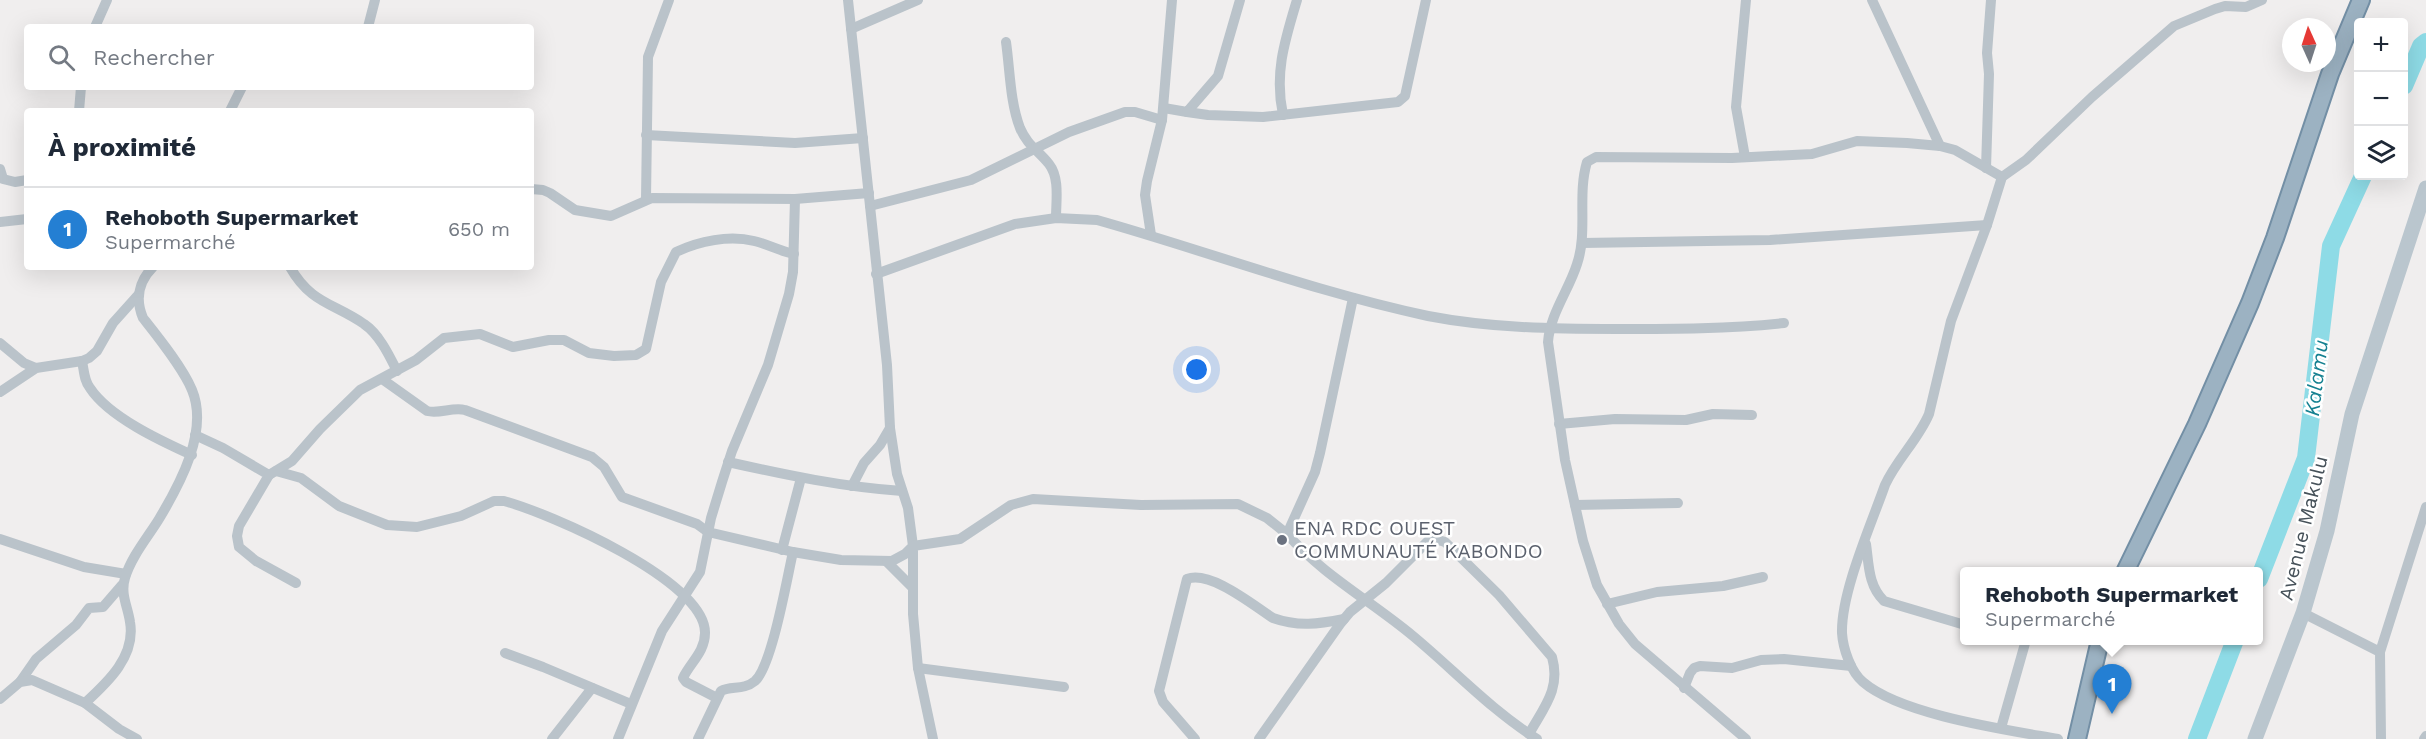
<!DOCTYPE html>
<html lang="fr">
<meta charset="utf-8">
<style>
:root{--surface:#fff;--page:#f2f2f3;--text:#1f2937;--muted:#747a83;--line:#e0e1e3;--accent:#247fd3}
body{margin:0;font-family:"Work Sans",sans-serif;background:var(--page);color:var(--text)}
.controls{position:absolute;right:18px;top:18px;display:grid;overflow:hidden;border-radius:6px;box-shadow:0 6px 24px #0002}
.controls button{width:54px;height:54px;display:grid;place-items:center;padding:0;border:0;border-bottom:2px solid var(--line);background:var(--surface);color:var(--text);font:30px sans-serif}
.compass{position:absolute;left:2282px;top:18px;width:54px;height:54px;border-radius:50%;background:var(--surface);box-shadow:0 6px 24px #0002;rotate:357deg}
.you{position:absolute;left:1197px;top:370px;width:21px;height:21px;margin:-15px;border:4px solid #fff;border-radius:50%;background:#1a73e8;box-shadow:0 0 0 9px #1a73e833}
.badge{display:grid;place-items:center;width:39px;height:39px;border-radius:50%;background:var(--accent);color:#fff;font-size:20px;font-weight:700}
.pin{position:absolute;translate:-50% -50px;filter:drop-shadow(0 2px 3px #0008)}
.pin::after{content:'';position:absolute;top:32px;width:21px;height:18px;background:inherit;clip-path:polygon(0 0,100% 0,50% 100%)}
.popup{position:absolute;left:1960px;top:567px;width:303px;height:78px;box-sizing:border-box;display:grid;place-content:center;border-radius:6px;background:var(--surface);filter:drop-shadow(0 2px 4px #0005);font-size:20px;white-space:nowrap;color:var(--muted)}
.popup b{font-size:22px;color:var(--text)}
.popup::after{content:'';position:absolute;left:50%;top:100%;margin-left:-12px;border:12px solid transparent;border-top-color:var(--surface)}
.list{margin:0;padding:0;list-style:none}
h2{display:flex;justify-content:space-between;align-items:center;height:78px;margin:0;padding:0 24px;font-size:26px}
h2 small{font-size:20px;font-weight:400;color:var(--muted)}
.list li{display:grid;grid-template-columns:39px 1fr auto;gap:18px;align-items:center;box-sizing:border-box;height:84px;padding:0 24px;border-top:2px solid var(--line)}
.list b{display:block;font-size:22px;white-space:nowrap}
.list p{margin:0;font-size:20px;white-space:nowrap;color:var(--muted)}
.list em{font-size:20px;font-style:normal;color:var(--muted)}
.icon{flex:none;width:33px;height:33px;fill:none;stroke:currentColor;stroke-width:2;stroke-linecap:round;stroke-linejoin:round}
.map{position:relative;flex:none;width:2426px;height:739px;overflow:hidden}
.search{position:absolute;background:var(--surface);box-shadow:0 6px 24px #0002;left:24px;top:24px;width:510px;height:66px;display:flex;align-items:center;gap:15px;box-sizing:border-box;padding:0 21px;border-radius:6px;color:var(--muted);font-size:22px}
.panel{position:absolute;background:var(--surface);box-shadow:0 6px 24px #0002;left:24px;top:108px;width:510px;height:162px;border-radius:6px}
.map>svg:first-child{display:block}
.lines{fill:none;stroke-linecap:round;stroke-linejoin:round}
.river{stroke:#8edbe6;stroke-width:18}
.trunk-casing{stroke:#738fa5;stroke-width:20}
.minor{stroke:#bac3ca;stroke-width:10}
.secondary{stroke:#bac6ce;stroke-width:15}
.trunk{stroke:#9cb2c2;stroke-width:16}
.worship-dot{fill:#6b7280;stroke:#fff;stroke-width:2}
.labels{text-anchor:middle;dominant-baseline:central;stroke-width:5;stroke-linejoin:round;paint-order:stroke}
.worship-label{font-size:20px;fill:#5b616d;stroke:#fff;text-anchor:start}
.street-label{font-size:20px;fill:#47525a;stroke:#fff}
.water-label{font-size:21px;font-style:italic;fill:#158191;stroke:#fff}
</style>
<div class="map">
<svg width="2426" height="739" viewBox="0 0 2426 739">
<rect width="100%" height="100%" fill="#f0eeee"/>
<g class="lines">
<g class="river">
<path d="M2404,86L2421,46L2426,42"/>
<path d="M2259,579L2306,458L2331,246L2363,176"/>
<path d="M2197,739L2235,640"/>
</g>
<defs>
<g id="trunk">
<path d="M2125,572L2197,424L2250,303L2275,238L2330,74L2361,0"/>
<path d="M2077,739L2100,640"/>
</g>
</defs>
<use href="#trunk" class="trunk-casing"/>
<g class="minor">
<path d="M1872,0L1940,146"/>
<path d="M95,27L107,0"/>
<path d="M368,27L375,0"/>
<path d="M851,29L918,0"/>
<path d="M1006,42C1010,70 1010,102 1020,128C1027,145 1039,151 1049,164C1060,178 1056,201 1056,218"/>
<path d="M1164,108L1187,112L1218,76L1240,0"/>
<path d="M79,111L81,87"/>
<path d="M230,111L242,87"/>
<path d="M1187,112L1208,115L1263,117L1398,102L1405,96L1426,0"/>
<path d="M1283,115C1274,73 1285,40 1297,0"/>
<path d="M646,135L795,143L863,138"/>
<path d="M1745,157L1736,107L1746,0"/>
<path d="M1986,168L1989,74L1987,53L1991,0"/>
<path d="M0,169L3,179L15,182L27,180"/>
<path d="M531,189L543,190L550,193L575,210L611,216L652,198L795,199L869,193"/>
<path d="M646,199L648,57L669,0"/>
<path d="M870,206L971,180L1069,132L1125,112H1135L1162,120"/>
<path d="M0,222L27,219"/>
<path d="M1151,235L1145,195L1147,181L1162,120L1172,0"/>
<path d="M1582,243L1770,240L1987,225"/>
<path d="M290,267C311,304 334,303 364,324C379,334 389,355 397,371"/>
<path d="M876,274L1015,224L1056,218L1097,220C1207,251 1315,292 1428,316C1490,328 1554,329 1617,329C1673,329 1729,329 1784,323"/>
<path d="M0,343L24,363L36,368"/>
<path d="M82,361C84,370 84,381 90,388C109,417 161,441 192,455"/>
<path d="M382,379L427,411C440,414 452,407 465,410L592,457L604,467L622,497L697,524L708,532L793,552L841,560L892,561L905,554L913,546L908,508L897,474L890,428L887,365L848,0"/>
<path d="M0,392L36,368L82,361L89,358L97,351L113,323L139,294"/>
<path d="M1559,424L1615,419L1686,420L1713,414L1752,415"/>
<path d="M195,435L223,448L269,475L239,526L237,536L239,547L256,561L296,583"/>
<path d="M728,462C786,475 843,487 902,491"/>
<path d="M276,471L301,478L339,506L387,525L417,527L461,516L494,501H504C549,513 706,581 705,633C705,652 690,663 683,678L686,682L717,698"/>
<path d="M269,475L292,461L320,429L360,390L416,360L444,338L480,334L513,347L549,340H564L589,353L614,356L636,355L646,349L661,282L676,252C699,241 729,235 754,241C767,244 780,251 794,254"/>
<path d="M852,486L864,463L880,445L890,428"/>
<path d="M1575,505L1678,503"/>
<path d="M1287,534C1323,575 1371,601 1413,636C1454,670 1491,710 1537,739"/>
<path d="M0,539L84,567L126,574"/>
<path d="M1866,544C1869,565 1868,585 1884,601L1965,625"/>
<path d="M782,550L801,478"/>
<path d="M887,562L913,588"/>
<path d="M1607,604L1657,592L1723,586L1763,577"/>
<path d="M2303,613L2380,652L2381,739"/>
<path d="M2380,652L2426,507"/>
<path d="M505,653L543,667L631,704"/>
<path d="M918,668L1064,687"/>
<path d="M20,682L36,659L76,625L89,608L103,607L122,585"/>
<path d="M1684,688L1690,673L1694,668L1700,666L1732,668L1761,660L1784,659L1851,666"/>
<path d="M0,699L20,682L32,680L85,703L119,729L137,739"/>
<path d="M85,703C108,682 136,656 130,622C128,607 120,594 125,578C131,557 148,537 159,519C180,484 209,431 192,390C183,368 158,337 143,318C135,299 139,281 153,267"/>
<path d="M2001,728L2026,640"/>
<path d="M552,739L592,688"/>
<path d="M618,739L662,631L700,572L711,518L722,482L732,451L768,365L789,294L793,272L795,199"/>
<path d="M698,739L721,691C731,685 743,691 755,681C772,666 787,578 793,552"/>
<path d="M933,739L918,668L913,614V546L960,539L1011,505L1033,499L1141,505L1238,504L1267,518L1287,534L1315,472L1320,453L1353,298"/>
<path d="M1195,739L1163,702L1159,691L1187,579C1210,570 1253,605 1273,618C1298,627 1319,624 1344,619"/>
<path d="M1259,739L1340,624L1350,612L1386,583L1429,540L1435,539L1445,542L1499,595L1552,657C1561,689 1544,707 1529,734"/>
<path d="M1746,739L1635,644L1619,624L1597,585L1583,541L1565,460L1548,342C1550,314 1569,290 1577,264C1588,232 1577,195 1587,162L1596,157L1732,158L1812,154L1857,141L1907,143L1940,146L1955,150L2002,177"/>
<path d="M2058,739C2008,730 1901,715 1863,682C1851,672 1843,649 1842,633C1841,592 1871,525 1885,485C1897,459 1918,440 1929,414L1951,321L1987,225L2002,177L2026,160L2092,97L2174,26L2215,9L2225,6L2246,7L2262,0"/>
<path d="M2424,739L2426,736"/>
</g>
<path class="secondary" d="M2255,739L2303,613L2327,531L2352,414L2426,188"/>
<use href="#trunk" class="trunk"/>
</g>
<circle class="worship-dot" cx="1282" cy="540" r="6"/>
<g class="labels">
<g class="worship-label">
<text x="1294" y="528">ENA RDC OUEST<tspan x="1294" dy="23">COMMUNAUTÉ KABONDO</tspan></text>
</g>
<g class="street-label">
<text transform="translate(2303 528) rotate(-76)">Avenue Makulu</text>
</g>
<g class="water-label">
<text transform="translate(2316 378) rotate(-83)">Kalamu</text>
</g>
</g>
</svg>
<div class="controls">
<button>+</button>
<button>−</button>
<button><svg class="icon" aria-label="layers" viewBox="0 0 24 24"><path d="M12 4l9 5-9 5-9-5zM3 14l9 5 9-5"/></svg></button>
</div>
<svg class="compass" viewBox="-18 -18 36 36"><path d="M0-13l5 13h-10z" fill="#e53935"/><path d="M0 13l5-13h-10z" fill="#747a83"/></svg>
<div class="you"></div>
<div class="pin badge" style="left:2112px;top:714px">1</div>
<div class="popup"><b>Rehoboth Supermarket</b>Supermarché</div>
<div class="search"><svg class="icon" aria-label="search" viewBox="0 0 24 24"><circle cx="10" cy="10" r="6"/><path d="M15 15l6 6"/></svg>Rechercher</div>
<section class="panel">
<h2>À proximité<small></small></h2>
<ul class="list">
<li><span class="badge">1</span><div><b>Rehoboth Supermarket</b><p>Supermarché</p></div><em>650 m</em></li>
</ul>
</section>
</div>
